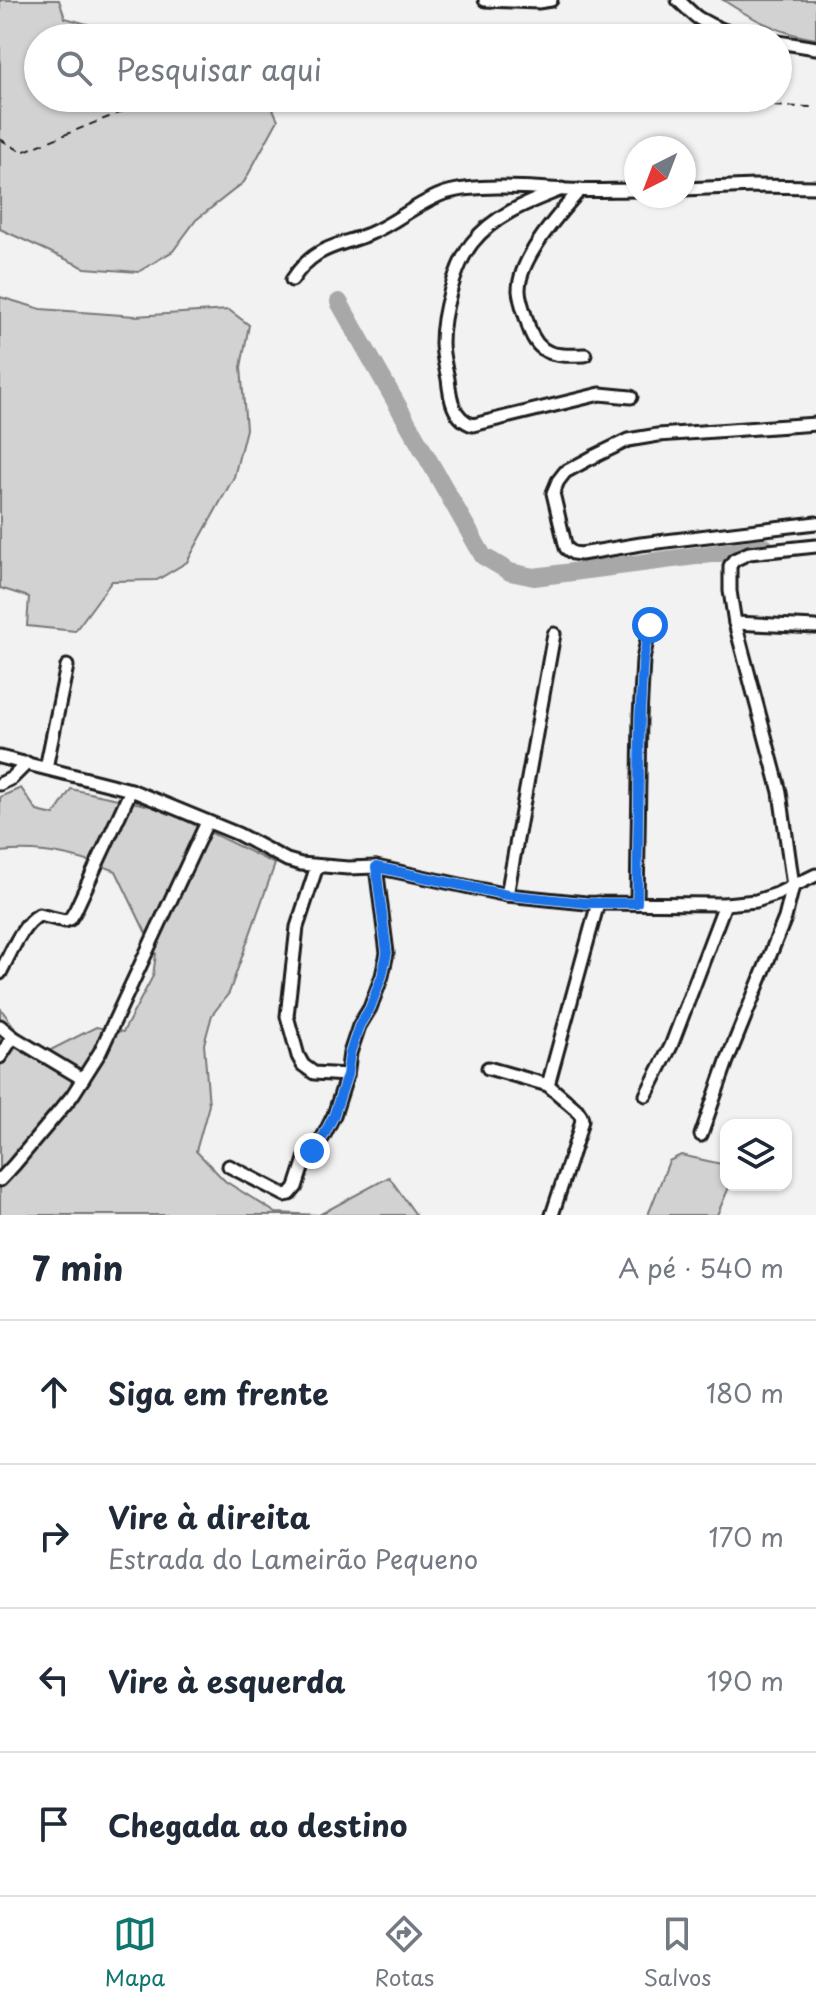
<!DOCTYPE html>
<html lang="pt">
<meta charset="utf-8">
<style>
:root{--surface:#fff;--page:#f2f2f3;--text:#1f2937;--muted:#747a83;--line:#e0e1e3;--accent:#0f766e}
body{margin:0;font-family:"Playpen Sans",sans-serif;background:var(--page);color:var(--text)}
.controls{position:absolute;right:24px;bottom:24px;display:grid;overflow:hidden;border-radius:16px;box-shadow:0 2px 6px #0004}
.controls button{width:72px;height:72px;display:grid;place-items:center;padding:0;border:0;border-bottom:2px solid var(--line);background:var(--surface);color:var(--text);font:40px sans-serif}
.compass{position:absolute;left:624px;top:136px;width:72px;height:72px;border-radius:50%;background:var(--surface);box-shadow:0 2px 6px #0004;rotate:222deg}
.stop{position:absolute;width:24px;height:24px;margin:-18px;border:6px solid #1a73e8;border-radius:50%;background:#fff}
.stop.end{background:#1a73e8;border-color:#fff;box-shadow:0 2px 8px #0008}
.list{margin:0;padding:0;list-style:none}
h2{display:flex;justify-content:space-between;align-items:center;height:104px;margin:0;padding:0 32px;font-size:34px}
h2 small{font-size:26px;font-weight:400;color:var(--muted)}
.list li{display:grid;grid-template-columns:52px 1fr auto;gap:24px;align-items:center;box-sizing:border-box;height:144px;padding:0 32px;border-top:2px solid var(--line)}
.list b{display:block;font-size:30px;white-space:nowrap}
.list p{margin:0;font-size:26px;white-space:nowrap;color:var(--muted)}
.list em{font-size:26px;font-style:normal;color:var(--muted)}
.icon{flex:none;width:44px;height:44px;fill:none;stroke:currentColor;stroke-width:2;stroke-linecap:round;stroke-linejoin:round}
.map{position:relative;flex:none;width:816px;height:1215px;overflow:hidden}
.search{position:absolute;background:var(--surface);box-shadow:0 2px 6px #0004;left:24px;right:24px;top:24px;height:88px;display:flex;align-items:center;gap:20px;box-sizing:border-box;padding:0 28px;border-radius:44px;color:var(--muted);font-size:30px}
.sheet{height:680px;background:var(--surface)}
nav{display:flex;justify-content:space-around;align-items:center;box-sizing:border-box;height:112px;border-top:2px solid var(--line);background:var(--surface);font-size:22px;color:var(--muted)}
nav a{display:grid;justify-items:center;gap:4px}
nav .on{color:var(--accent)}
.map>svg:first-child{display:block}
.green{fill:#d2d2d2;stroke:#777;stroke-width:2}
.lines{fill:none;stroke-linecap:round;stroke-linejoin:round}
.river{stroke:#a8a8a8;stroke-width:18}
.minor-casing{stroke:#1c1c1c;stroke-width:17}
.path{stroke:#1c1c1c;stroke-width:2;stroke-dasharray:8 6;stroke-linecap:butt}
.minor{stroke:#fff;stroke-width:11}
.route{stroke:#1a73e8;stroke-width:10}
</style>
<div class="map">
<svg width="816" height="1215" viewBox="0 0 816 1215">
<rect width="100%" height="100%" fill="#f2f2f2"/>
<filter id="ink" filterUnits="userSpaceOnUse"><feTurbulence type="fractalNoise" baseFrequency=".0125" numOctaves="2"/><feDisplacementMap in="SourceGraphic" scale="16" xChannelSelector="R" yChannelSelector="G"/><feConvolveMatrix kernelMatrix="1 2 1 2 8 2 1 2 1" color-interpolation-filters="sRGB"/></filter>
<g filter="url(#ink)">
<g class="green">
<path d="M0,0H59L65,18L138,38H38V98H268L278,120L244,182L196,220L173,251L138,272L85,268L0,229Z"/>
<path d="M723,0H816V39C781,34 752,19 723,0Z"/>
<path d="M0,297L41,309L135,316L229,310L249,325L241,367L246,429L234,477L187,562L157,580L112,581L75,631L27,626L29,597L0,588Z"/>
<path d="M21,788L37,811L54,815L71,789L160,808L275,864L229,993L212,1015L204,1044L209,1105L196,1151L225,1181L276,1213L319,1215L389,1177L416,1215H0V1008L37,1057L96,1027L123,1032L153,976L156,954L116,871C79,856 40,847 0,852V797Z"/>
<path d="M681,1155L726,1165V1185H730L717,1215H648L669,1161Z"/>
</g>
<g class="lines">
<path class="river" d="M339,302L483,556L510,572L534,577L765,547"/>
<defs>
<g id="minor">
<path d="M485,0L538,2L551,0"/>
<path d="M678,0C685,6 691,13 698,18C714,28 735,35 754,38"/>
<path d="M778,42L816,48"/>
<path d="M562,189C529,202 495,214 472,243C455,265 442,314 442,343C442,355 446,368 448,379C450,398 453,419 473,425L600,394L631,397"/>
<path d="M684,189L754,186L816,187"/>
<path d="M580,190C560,213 518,259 519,291C520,303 526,316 529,328C539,357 557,356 585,355"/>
<path d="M292,280C314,246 336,247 369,234C396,223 418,202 445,193C479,183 532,188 568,190C591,191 613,190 636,190"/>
<path d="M816,424L658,435L628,440L591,458L565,472L558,481L553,493L566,548L573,553L581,554L641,544L816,523"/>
<path d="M735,623L816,627"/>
<path d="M0,757L131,790L238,834L287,860L301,864L348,868L376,867L507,895L586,903L725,904L756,901L777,894L816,875"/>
<path d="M46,768L67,666"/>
<path d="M0,784L12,778L27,763"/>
<path d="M317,866L297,927L287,1016L298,1056L303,1065L314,1073L347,1075"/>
<path d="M507,895L554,634"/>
<path d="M637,903L640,717L643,660L650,625"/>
<path d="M0,973C10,955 21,925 39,915L65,921L70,919L75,911L131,790"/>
<path d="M0,1026L13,1037L83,1079"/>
<path d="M0,1057L13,1037"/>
<path d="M488,1068L548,1085L577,1110L581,1116L582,1120L578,1135L552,1215"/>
<path d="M548,1085L598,903"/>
<path d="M646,1095L671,1046L725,904"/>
<path d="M701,1135L727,1061L785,918L793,886L780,792L735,623L730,591V566L734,560L749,553L816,546"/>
<path d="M229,1166L285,1195L290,1194L296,1187L305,1159L323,1137L334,1115L347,1075L350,1053L359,1026L370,1008L382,976L387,953L376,867"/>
<path d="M0,1180L14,1165L72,1096L100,1052L207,822"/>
</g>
</defs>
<use href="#minor" class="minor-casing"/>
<g class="path">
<path d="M580,98L589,103L816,107"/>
<path d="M0,139L22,152L156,98"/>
</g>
<use href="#minor" class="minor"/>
</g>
</g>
<g class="lines" filter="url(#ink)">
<path class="route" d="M312,1151L323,1137L334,1115L347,1075L350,1053L359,1026L370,1008L382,976L387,953L376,867L507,895L586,903H637L640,717L643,660L650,625"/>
</g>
</svg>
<div class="controls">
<button><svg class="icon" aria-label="layers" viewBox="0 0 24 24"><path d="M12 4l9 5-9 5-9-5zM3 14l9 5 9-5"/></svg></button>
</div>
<svg class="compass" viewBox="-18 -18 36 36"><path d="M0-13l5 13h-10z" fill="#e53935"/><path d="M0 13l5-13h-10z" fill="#747a83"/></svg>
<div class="stop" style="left:650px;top:625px"></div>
<div class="stop end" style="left:312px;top:1151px"></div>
<div class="search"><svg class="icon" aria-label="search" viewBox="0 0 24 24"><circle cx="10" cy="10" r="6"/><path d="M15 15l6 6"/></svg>Pesquisar aqui</div>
</div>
<section class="sheet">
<h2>7 min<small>A pé · 540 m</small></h2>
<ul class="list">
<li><svg class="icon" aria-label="ahead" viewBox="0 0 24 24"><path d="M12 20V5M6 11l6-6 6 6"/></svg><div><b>Siga em frente</b></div><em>180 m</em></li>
<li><svg class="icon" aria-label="right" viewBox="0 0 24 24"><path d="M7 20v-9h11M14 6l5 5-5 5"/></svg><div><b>Vire à direita</b><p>Estrada do Lameirão Pequeno</p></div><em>170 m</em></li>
<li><svg class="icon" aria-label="left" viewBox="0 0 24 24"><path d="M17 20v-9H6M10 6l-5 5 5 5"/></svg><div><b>Vire à esquerda</b></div><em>190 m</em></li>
<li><svg class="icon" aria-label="arrive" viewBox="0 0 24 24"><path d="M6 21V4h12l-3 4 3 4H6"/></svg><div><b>Chegada ao destino</b></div></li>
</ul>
</section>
<nav>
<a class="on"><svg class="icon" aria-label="map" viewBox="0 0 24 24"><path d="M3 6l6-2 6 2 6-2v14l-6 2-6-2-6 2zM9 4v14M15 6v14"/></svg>Mapa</a>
<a><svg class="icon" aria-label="directions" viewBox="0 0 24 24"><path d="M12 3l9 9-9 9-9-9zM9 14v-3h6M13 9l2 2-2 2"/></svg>Rotas</a>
<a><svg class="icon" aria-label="saved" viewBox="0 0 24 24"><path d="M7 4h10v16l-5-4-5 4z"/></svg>Salvos</a>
</nav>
